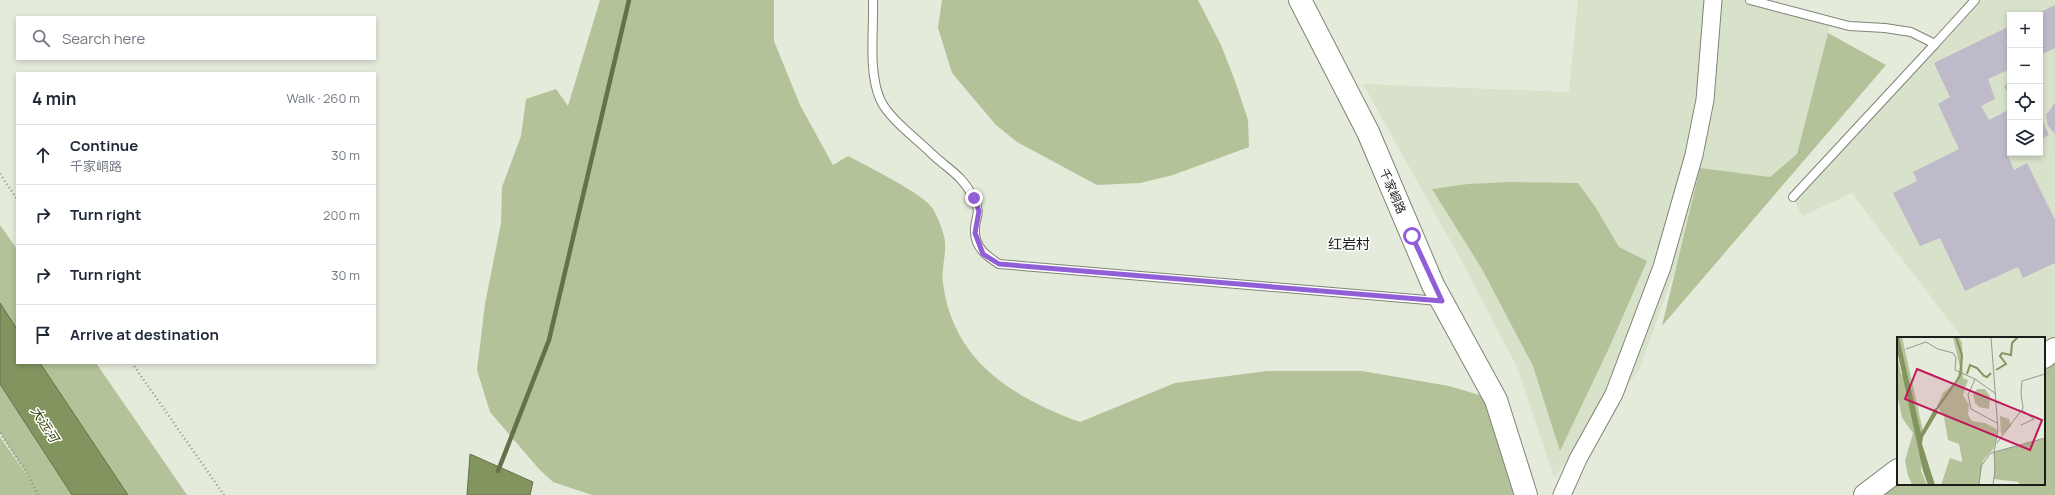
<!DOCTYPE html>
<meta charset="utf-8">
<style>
:root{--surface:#fff;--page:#f6f6f7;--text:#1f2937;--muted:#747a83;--line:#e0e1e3}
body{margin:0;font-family:Manrope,"Noto Sans SC",sans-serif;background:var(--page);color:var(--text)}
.controls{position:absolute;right:12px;top:12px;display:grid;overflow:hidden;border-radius:0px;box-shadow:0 2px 6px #0003}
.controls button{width:36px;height:36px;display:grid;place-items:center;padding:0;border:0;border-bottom:1px solid var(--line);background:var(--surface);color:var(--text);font:20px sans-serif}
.stop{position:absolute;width:12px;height:12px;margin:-9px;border:3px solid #925ed7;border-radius:50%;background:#fff}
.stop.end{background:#925ed7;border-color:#fff;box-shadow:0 1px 4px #0008}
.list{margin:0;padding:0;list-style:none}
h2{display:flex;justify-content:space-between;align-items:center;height:52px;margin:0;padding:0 16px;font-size:17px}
h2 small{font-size:13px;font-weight:400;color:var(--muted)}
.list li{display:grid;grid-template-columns:26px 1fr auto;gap:12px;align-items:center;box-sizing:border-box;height:60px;padding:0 16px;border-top:1px solid var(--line)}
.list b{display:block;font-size:15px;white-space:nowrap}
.list p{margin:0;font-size:13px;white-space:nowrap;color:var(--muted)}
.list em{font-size:13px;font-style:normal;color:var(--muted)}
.icon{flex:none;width:22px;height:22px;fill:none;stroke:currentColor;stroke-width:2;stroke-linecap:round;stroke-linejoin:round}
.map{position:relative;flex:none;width:2055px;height:495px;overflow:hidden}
.search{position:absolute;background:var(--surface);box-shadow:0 2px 6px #0003;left:16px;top:16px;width:360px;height:44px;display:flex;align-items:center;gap:10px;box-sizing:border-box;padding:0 14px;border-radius:0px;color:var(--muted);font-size:15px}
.panel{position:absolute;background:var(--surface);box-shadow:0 2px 6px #0003;left:16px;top:72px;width:360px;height:292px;border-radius:0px}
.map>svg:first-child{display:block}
.built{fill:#d8e1ca;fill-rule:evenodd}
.green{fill:#b3c298}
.water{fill:#83955f;stroke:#64714a}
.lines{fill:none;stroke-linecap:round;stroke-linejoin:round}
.stream{stroke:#64714a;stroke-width:4.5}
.building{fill:#bfbac9}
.service-casing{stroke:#7f8476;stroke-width:10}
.minor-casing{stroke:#7f8476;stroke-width:19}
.secondary-casing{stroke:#7f8476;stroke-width:24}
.primary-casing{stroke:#7f8476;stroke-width:24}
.path{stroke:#919589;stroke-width:2.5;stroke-dasharray:1 3;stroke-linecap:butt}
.service{stroke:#fff;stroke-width:8}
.minor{stroke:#fff;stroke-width:17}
.secondary{stroke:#fff;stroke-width:22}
.primary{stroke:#fff;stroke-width:22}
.route{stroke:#925ed7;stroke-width:5}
.labels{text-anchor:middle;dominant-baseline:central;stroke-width:3;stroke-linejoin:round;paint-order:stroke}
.street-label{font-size:12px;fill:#1b1d18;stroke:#fff}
.water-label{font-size:13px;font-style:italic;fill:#334301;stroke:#fff}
.quarter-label{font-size:14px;fill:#1b1d18;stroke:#fff}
.inset-river{fill:none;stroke:#83955f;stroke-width:2}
.inset-road{fill:none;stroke:#94998d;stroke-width:1}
.view{fill:#c2185b;fill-opacity:0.15;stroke:#c2185b;stroke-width:2}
.inset-edge{fill:none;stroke:#1b1d18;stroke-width:2}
</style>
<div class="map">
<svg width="2055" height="495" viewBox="0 0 2055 495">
<rect width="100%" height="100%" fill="#e5ebdb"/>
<g class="built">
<path d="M1578,0H1750L1831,21L1797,154L1770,177L1700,168L1676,267L1639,370L1554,477L1517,367L1461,260L1363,84L1569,92Z"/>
<path d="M1975,0H2055V349L2044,357V338H1962L1852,193L1802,216L1793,197ZM2010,15H2040V153H2010Z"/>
</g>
<g class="green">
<path d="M600,0H774V41L800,105L833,165L848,156C865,165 926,195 933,209C938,218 945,234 945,243C946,256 941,270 943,283C953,361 1012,397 1080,422L1175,383L1267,371H1362L1449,386L1496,400L1526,495H592L553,482L539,469L490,412L477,370L485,304L501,223L502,187L521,136L526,99L556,89L568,106Z"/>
<path d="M942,0H1198L1221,45L1235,81L1248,120L1249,147L1173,175L1140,183L1097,185L1017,142L996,125L952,73L938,28Z"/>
<path d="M1828,33L1886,65L1662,326L1700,168L1770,177L1797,154Z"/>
<path d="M1510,182L1578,183L1596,208L1619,247L1647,261L1609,348L1560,451L1533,366L1482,269L1432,189L1468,184Z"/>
<path d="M0,225L17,249V329L0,303Z"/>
<path d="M2055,349V495H1865L1898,470V484H2044V357Z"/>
<path d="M40,363H96L187,495H128Z"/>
<path d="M0,384L72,495H0V437L33,484L0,433Z"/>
</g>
<g class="water">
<path d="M0,303L17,329V363H40L128,495H72L0,384Z"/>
<path d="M470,454L533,482L530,495H467Z"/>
</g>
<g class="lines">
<path class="stream" d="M498,471L549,340L629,0"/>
</g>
<g class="building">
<path d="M2055,5V48L2040,55V15H2034Z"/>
<path d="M2010,26V69L1988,79L1995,99L1981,106L1989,120L2010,109V153H2014L2008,156L2014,170L2027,163L2055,220V263L2023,278L2018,267L1965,291L1940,238L1920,246L1893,193L1917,181L1913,172L1959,149L1938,104L1950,97L1934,63Z"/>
<path d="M2010,83V98L2004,86Z"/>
<path d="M2055,103V134L2048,126L2046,115Z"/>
<path d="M2040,116L2049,135L2040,140Z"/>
</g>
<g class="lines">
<defs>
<g id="service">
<path d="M873,0C874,31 868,71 880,99C888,118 917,139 932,154C949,170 962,175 973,197C983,215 974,216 975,232C975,248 988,257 999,264L1439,301"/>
<path d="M1750,0L1849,26L1885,28L1911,32L1935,44L1793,197"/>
<path d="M1935,44L1975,0"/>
</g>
<path id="minor" d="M1562,495L1578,459L1614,394L1662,267L1694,155L1705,100L1713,0"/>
<g id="secondary">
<path d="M2044,357L2055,349"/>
<path d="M1865,495L1898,470"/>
</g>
<path id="primary" d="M1300,0L1368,132L1433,285L1496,400L1526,495"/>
</defs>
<use href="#service" class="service-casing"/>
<use href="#minor" class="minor-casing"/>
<use href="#secondary" class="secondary-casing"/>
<use href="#primary" class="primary-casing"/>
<g class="path">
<path d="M0,174L17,199"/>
<path d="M132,363L224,495"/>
<path d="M0,433L30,478L38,495"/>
</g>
<use href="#service" class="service"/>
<use href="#minor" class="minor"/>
<use href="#secondary" class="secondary"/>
<use href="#primary" class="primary"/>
</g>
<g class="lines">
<path class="route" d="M974,198L979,211L975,233L983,254L999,264L1442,301L1412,236"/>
</g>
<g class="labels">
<g class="street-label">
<text transform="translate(1393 191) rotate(67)">千家峒路</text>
</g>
<g class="water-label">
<text transform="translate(45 424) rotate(57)">大远河</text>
</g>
<g class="quarter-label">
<text x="1349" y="243">红岩村</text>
</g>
</g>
<g transform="translate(1897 337)">
<rect width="148" height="148" fill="#e5ebdb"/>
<path d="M2,0H5L26,94L24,97ZM56,0H62L65,6L66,41L71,43L66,58L72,68L71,78L75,84L88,86L101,93L97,111L86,124L82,148H44L53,121L65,125V122L62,107L51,103L47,80L40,69L46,56L59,45L63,31ZM0,17L4,37L7,39L25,119L24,134L30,148H15L11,138L8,124L16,96L5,81L0,56ZM80,52H88L93,59L92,72L82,70L78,66L76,57ZM103,79L112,82L114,89L104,98ZM148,101V148H122V145L97,142V115Z" fill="#b3c298"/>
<path d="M0,0H2L24,96L38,71L41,75L26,100L25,107L38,148H31L26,134L0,13Z" fill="#83955f"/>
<path class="inset-river" d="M99,33L109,27L103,19L105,16L114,18L115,6L121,0M70,37L73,28L80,31L87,39L90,40L94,36M39,73L63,39L65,18L59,0"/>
<path class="inset-road" d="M94,0L101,93L97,115L98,133L96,148M9,12L29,5L41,12L56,16L59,21L58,33L78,42L99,57M78,42L71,58L74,72L100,86M124,88L137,82L125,73M100,106L126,71L124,56L125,44L148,37M82,148L84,129L94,116L148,101"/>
<path class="view" d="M20,32L145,83L133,113L8,62Z"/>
<rect width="148" height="148" class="inset-edge"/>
</g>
</svg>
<div class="controls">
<button>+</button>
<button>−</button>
<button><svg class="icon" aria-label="locate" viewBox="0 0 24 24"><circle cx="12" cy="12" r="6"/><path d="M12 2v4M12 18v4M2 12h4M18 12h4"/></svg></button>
<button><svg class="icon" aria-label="layers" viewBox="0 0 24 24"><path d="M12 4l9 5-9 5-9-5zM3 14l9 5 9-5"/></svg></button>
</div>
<div class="stop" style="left:1412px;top:236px"></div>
<div class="stop end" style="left:974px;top:198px"></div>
<div class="search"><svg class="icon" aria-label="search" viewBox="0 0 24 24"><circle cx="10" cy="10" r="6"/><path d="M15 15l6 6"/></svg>Search here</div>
<section class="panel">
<h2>4 min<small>Walk · 260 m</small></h2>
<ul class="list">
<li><svg class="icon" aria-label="ahead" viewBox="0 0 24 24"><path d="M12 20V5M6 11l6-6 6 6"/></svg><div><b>Continue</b><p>千家峒路</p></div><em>30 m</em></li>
<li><svg class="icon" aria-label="right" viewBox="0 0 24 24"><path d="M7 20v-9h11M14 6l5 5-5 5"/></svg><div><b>Turn right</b></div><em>200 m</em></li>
<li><svg class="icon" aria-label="right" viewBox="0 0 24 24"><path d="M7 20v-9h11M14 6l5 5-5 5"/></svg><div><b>Turn right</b></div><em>30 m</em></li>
<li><svg class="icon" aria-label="arrive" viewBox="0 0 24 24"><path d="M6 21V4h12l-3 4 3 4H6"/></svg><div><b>Arrive at destination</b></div></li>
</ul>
</section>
</div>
